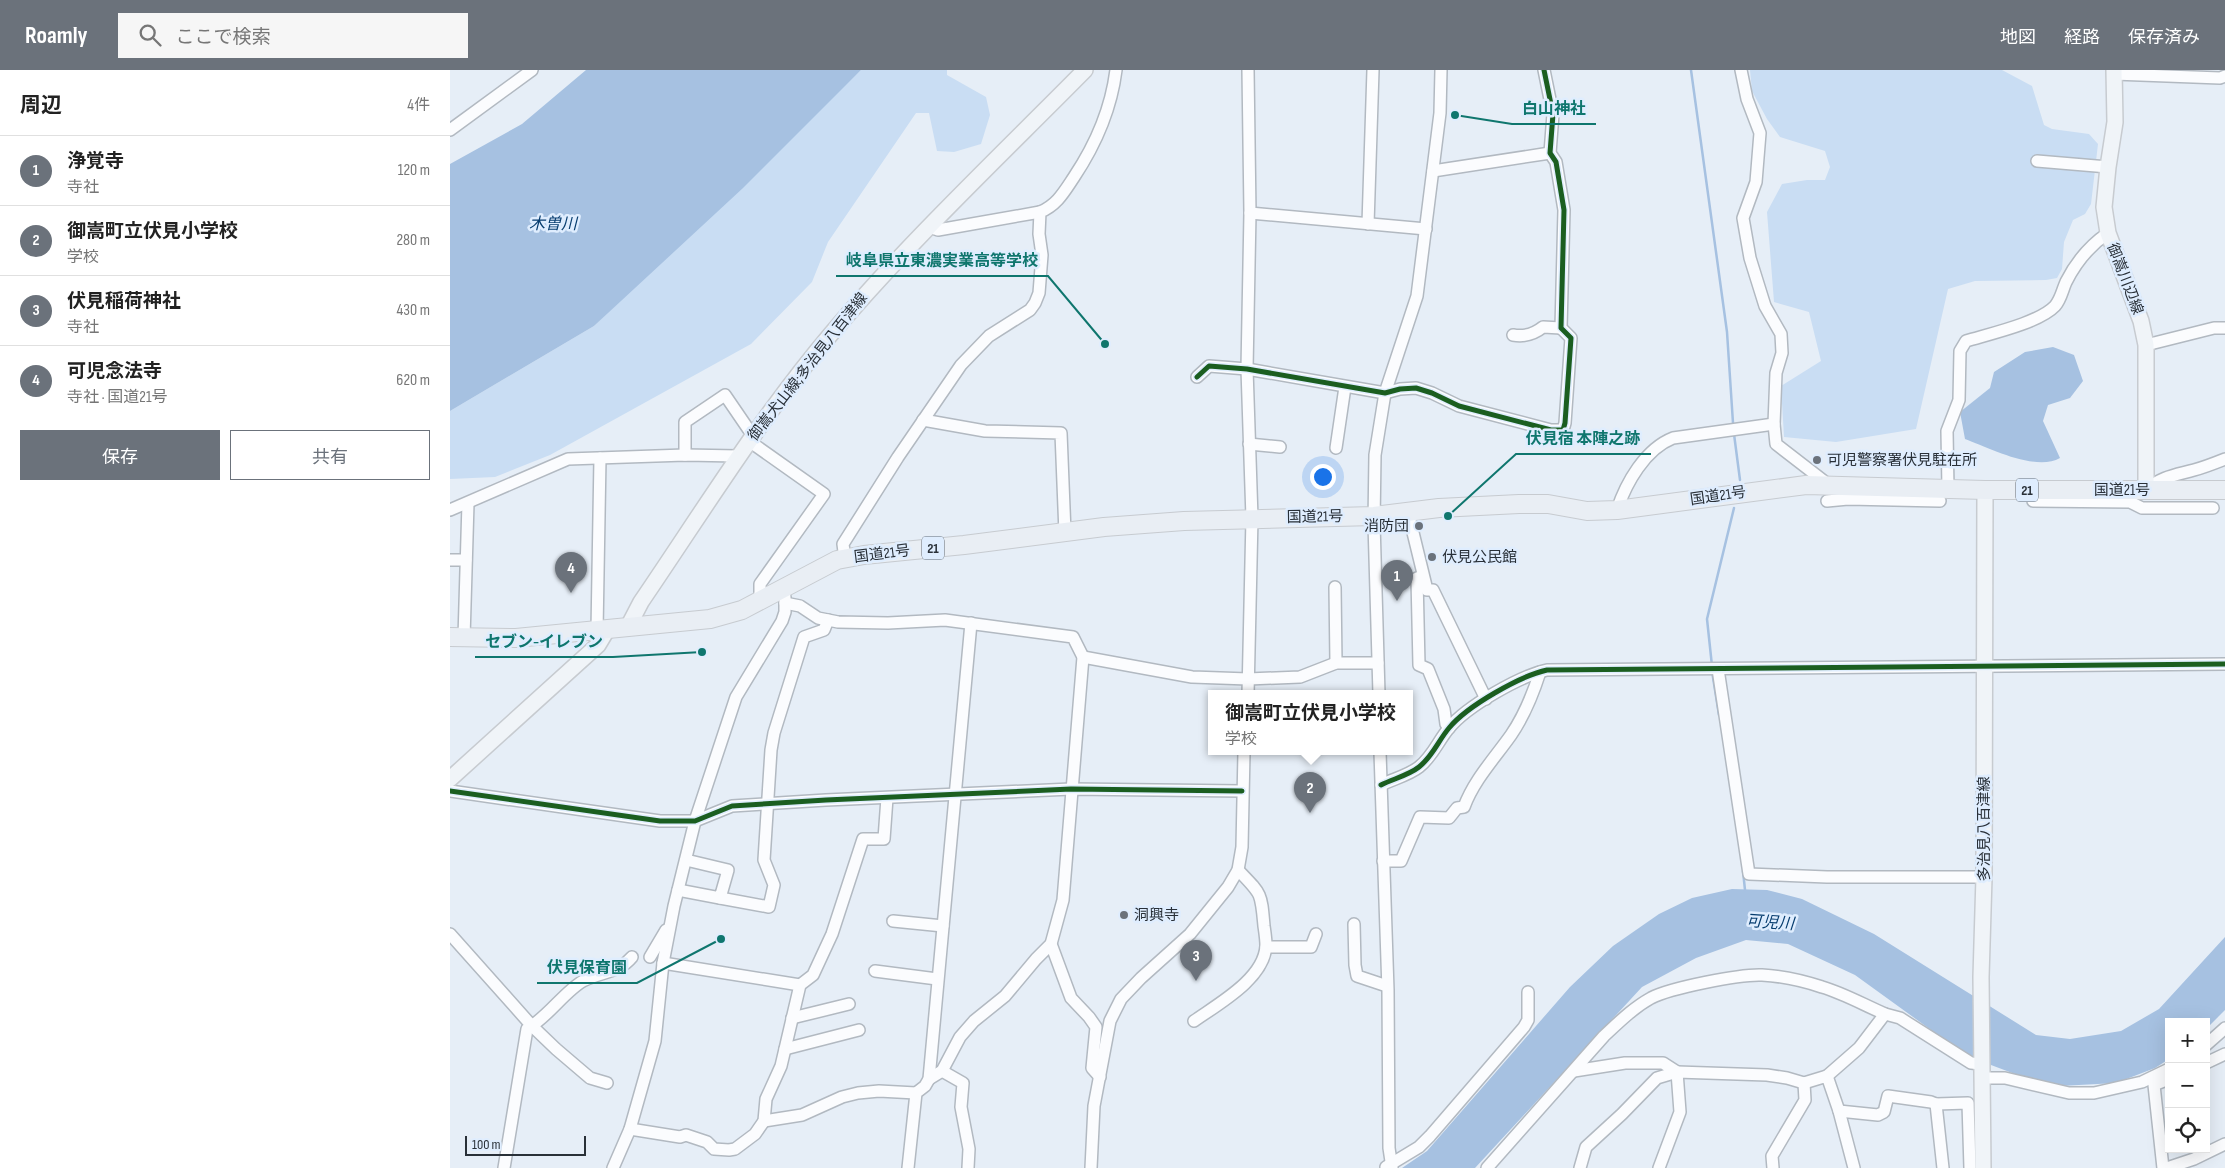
<!DOCTYPE html>
<html lang="ja">
<meta charset="utf-8">
<style>
:root{--surface:#fff;--page:#f6f6f6;--text:#222;--muted:#767676;--line:#e0e0e0;--accent:#6b727b}
body{margin:0;font-family:"Sofia Sans Condensed","Noto Sans JP",sans-serif;background:var(--page);color:var(--text)}
.controls{position:absolute;right:15px;bottom:15px;display:grid;overflow:hidden;border-radius:0px;box-shadow:0 5px 20px #0002}
.controls button{width:45px;height:45px;display:grid;place-items:center;padding:0;border:0;border-bottom:1px solid var(--line);background:var(--surface);color:var(--text);font:25px sans-serif}
.scale{position:absolute;left:15px;bottom:12px;width:121px;box-sizing:border-box;padding-left:5px;border:2px solid #293038;border-top:0;font-size:14px;line-height:18px;white-space:nowrap;color:#293038;-webkit-text-stroke:4px #dfedfe;paint-order:stroke}
.you{position:absolute;left:872px;top:406px;width:18px;height:18px;margin:-12px;border:4px solid #fff;border-radius:50%;background:#1a73e8;box-shadow:0 0 0 8px #1a73e833}
.badge{display:grid;place-items:center;width:32px;height:32px;border-radius:50%;background:var(--accent);color:#fff;font-size:16px;font-weight:700}
.pin{position:absolute;translate:-50% -41px;filter:drop-shadow(0 1px 2px #0008)}
.pin::after{content:'';position:absolute;top:26px;width:18px;height:15px;background:inherit;clip-path:polygon(0 0,100% 0,50% 100%)}
.popup{position:absolute;left:758px;top:620px;width:205px;height:65px;box-sizing:border-box;display:grid;place-content:center;border-radius:0px;background:var(--surface);filter:drop-shadow(0 1px 4px #0005);font-size:16px;white-space:nowrap;color:var(--muted)}
.popup b{font-size:19px;color:var(--text)}
.popup::after{content:'';position:absolute;left:50%;top:100%;margin-left:-10px;border:10px solid transparent;border-top-color:var(--surface)}
.list{margin:0;padding:0;list-style:none}
h2{display:flex;justify-content:space-between;align-items:center;height:65px;margin:0;padding:0 20px;font-size:21px}
h2 small{font-size:16px;font-weight:400;color:var(--muted)}
.list li{display:grid;grid-template-columns:32px 1fr auto;gap:15px;align-items:center;box-sizing:border-box;height:70px;padding:0 20px;border-top:1px solid var(--line)}
.list b{display:block;font-size:19px;white-space:nowrap}
.list p{margin:0;font-size:16px;white-space:nowrap;color:var(--muted)}
.list em{font-size:16px;font-style:normal;color:var(--muted)}
.actions{display:flex;gap:10px;padding:15px 20px}
.actions a{flex:1;padding:11px 0;border:1px solid var(--accent);border-radius:0px;text-align:center;font-size:18px;color:var(--accent)}
.actions .main{background:var(--accent);color:#fff}
.icon{flex:none;width:28px;height:28px;fill:none;stroke:currentColor;stroke-width:2;stroke-linecap:round;stroke-linejoin:round}
.map{position:relative;flex:none;width:1775px;height:1098px;overflow:hidden}
header{display:flex;align-items:center;gap:30px;box-sizing:border-box;height:70px;padding:0 25px;background:var(--accent);color:#fff}
header strong{font-size:24px}
nav{display:flex;gap:28px;margin-inline-start:auto;font-size:18px}
.search{width:350px;height:45px;background:var(--page);display:flex;align-items:center;gap:12px;box-sizing:border-box;padding:0 18px;border-radius:0px;color:var(--muted);font-size:19px}
main{display:flex}
aside{flex:1;background:var(--surface)}
.map>svg:first-child{display:block}
.green{fill:#c9ddf3}
.water{fill:#a6c1e1}
.lines{fill:none;stroke-linecap:round;stroke-linejoin:round}
.stream{stroke:#a6c1e1;stroke-width:2.5}
.minor-casing{stroke:#b2b9c1;stroke-width:14}
.major-casing{stroke:#c7cbd0;stroke-width:18}
.highway-casing{stroke:#c7cbd0;stroke-width:20}
.minor{stroke:#fbfcfe;stroke-width:11}
.major{stroke:#f0f4f8;stroke-width:15}
.highway{stroke:#e9eef4;stroke-width:18}
.cycleway-casing{stroke:#dfedfe;stroke-width:8}
.cycleway{stroke:#1b5e20;stroke-width:5}
.poi-dot{fill:#6b727b;stroke:#dfedfe;stroke-width:2}
.labels{text-anchor:middle;dominant-baseline:central;stroke-width:5;stroke-linejoin:round;paint-order:stroke}
.shield{fill:#dfedfe;stroke:#606973;stroke-width:1}
.shield-label{font-size:14px;font-weight:bold;fill:#293038}
.street-label{font-size:15px;fill:#293038;stroke:#dfedfe}
.poi-label{font-size:15px;fill:#293038;stroke:#dfedfe;text-anchor:start}
.water-label{font-size:16px;font-style:italic;fill:#073d6f;stroke:#dfedfe}
.leader{fill:none;stroke:#0f766e;stroke-width:2}
.callout-dot{fill:#0f766e;stroke:#dfedfe;stroke-width:2}
.callout-label{font-size:16px;text-anchor:middle;font-weight:bold;fill:#0f766e;stroke:#dfedfe;stroke-width:5;stroke-linejoin:round;paint-order:stroke}
</style>
<header>
<strong>Roamly</strong>
<div class="search"><svg class="icon" aria-label="search" viewBox="0 0 24 24"><circle cx="10" cy="10" r="6"/><path d="M15 15l6 6"/></svg>ここで検索</div>
<nav><a>地図</a><a>経路</a><a>保存済み</a></nav>
</header>
<main>
<aside>
<h2>周辺<small>4件</small></h2>
<ul class="list">
<li><span class="badge">1</span><div><b>浄覚寺</b><p>寺社</p></div><em>120 m</em></li>
<li><span class="badge">2</span><div><b>御嵩町立伏見小学校</b><p>学校</p></div><em>280 m</em></li>
<li><span class="badge">3</span><div><b>伏見稲荷神社</b><p>寺社</p></div><em>430 m</em></li>
<li><span class="badge">4</span><div><b>可児念法寺</b><p>寺社 · 国道21号</p></div><em>620 m</em></li>
</ul>
<div class="actions"><a class="main">保存</a><a>共有</a></div>
</aside>
<div class="map">
<svg width="1775" height="1098" viewBox="0 0 1775 1098">
<rect width="100%" height="100%" fill="#e6eef7"/>
<g class="green">
<path d="M411,0H497V5L536,27L540,45L531,74L504,82L487,81L479,43H466L378,172L362,212L301,274L100,385L45,407L0,409V341L144,256Z"/>
<path d="M1300,0H1552L1582,16L1594,55L1602,59L1639,64L1648,74L1641,134L1635,144L1623,150L1614,172L1612,199L1607,208L1596,210L1525,211L1498,219L1466,359L1386,372L1334,367L1331,316L1371,291L1359,242L1324,232L1317,142L1332,114L1357,110H1375L1380,97L1375,81L1330,67L1317,49L1302,21Z"/>
</g>
<g class="water">
<path d="M136,0H411L293,118L144,256L0,341V94L72,54Z"/>
<path d="M1603,277L1624,285L1633,311L1620,328L1598,335L1593,351L1610,388C1586,402 1539,378 1515,369L1510,342L1540,318L1544,302L1575,282Z"/>
<path d="M1282,819L1317,820L1352,829L1424,864L1586,965L1620,969L1671,961L1709,939L1775,867V940L1756,959V952H1719V989L1705,998L1666,1013L1610,1016L1573,1007L1517,986L1405,905L1338,874L1296,870L1246,888L1192,917L1025,1098H952L977,1081L1120,917L1163,876L1209,844L1242,828Z"/>
</g>
<g class="lines">
<g class="stream">
<path d="M1241,0L1277,262L1283,353"/>
<path d="M1284,364L1290,410"/>
<path d="M1262,596L1257,549L1284,438"/>
<path d="M1262,601L1269,645"/>
<path d="M1293,801L1295,820"/>
</g>
<defs>
<g id="minor">
<path d="M1291,0L1297,29L1310,63L1306,112L1293,148L1300,188L1315,236L1331,264L1332,283L1326,303L1324,354L1326,374L1379,415"/>
<path d="M1664,4L1770,8L1775,6"/>
<path d="M0,60L82,0"/>
<path d="M1587,91L1658,97"/>
<path d="M983,101L1100,83"/>
<path d="M800,143L976,159"/>
<path d="M918,154L923,0"/>
<path d="M480,157L488,160L590,142"/>
<path d="M1063,265C1074,267 1083,265 1093,257L1111,258"/>
<path d="M1696,275L1764,258H1775"/>
<path d="M747,307L759,296L797,299L935,323L950,319L966,318L982,323L1009,336L1101,360H1113L1115,353L1121,268L1111,258L1114,140L1106,92L1100,83L1103,44L1094,0"/>
<path d="M473,350L535,361L611,363L615,463"/>
<path d="M299,371L374,424L310,514V531"/>
<path d="M799,374L830,377"/>
<path d="M886,378L895,317"/>
<path d="M235,385V352L275,325L303,366"/>
<path d="M1498,419L1497,361L1509,330L1510,281L1516,271C1539,264 1589,253 1605,236C1611,229 1612,221 1616,212C1626,192 1639,176 1658,163"/>
<path d="M1696,420C1712,406 1726,405 1744,400C1755,397 1765,393 1775,389"/>
<path d="M1377,431L1398,429L1490,431"/>
<path d="M1583,431L1680,432L1692,438H1763"/>
<path d="M0,440L118,389L235,385L288,386"/>
<path d="M1167,440C1176,413 1195,379 1223,368L1324,354"/>
<path d="M958,442L977,520H983L1036,629"/>
<path d="M395,489L393,474L448,387L511,295L539,266L580,240L585,233L589,223L592,185L589,164L590,142C607,135 614,122 624,107C646,74 661,40 666,0"/>
<path d="M0,490H16"/>
<path d="M972,506L967,508L969,595L978,599L994,639L996,654L999,658"/>
<path d="M885,517L886,593"/>
<path d="M335,533L350,536L368,548L388,552L438,553L495,550L623,567L633,587L613,830L601,874L586,889L555,926L524,951L510,967L492,1001L479,1009"/>
<path d="M147,561L150,388"/>
<path d="M14,568L18,433"/>
<path d="M633,587L742,607L798,609L850,607L886,593H928"/>
<path d="M1268,599L1299,804L1377,807H1534"/>
<path d="M798,624L802,448L797,299L800,143L798,0"/>
<path d="M929,624L924,453L925,385L935,323L967,226L990,43L991,0"/>
<path d="M930,682L938,920L939,1078L942,1098"/>
<path d="M931,715C943,709 959,705 969,697C983,686 988,671 999,658C1017,636 1070,606 1097,600L1775,594"/>
<path d="M0,721L210,751H245L282,736L376,730L621,719L792,721"/>
<path d="M933,791H951L970,747L999,748L1007,738L1014,737C1024,710 1044,689 1061,665C1074,646 1083,624 1090,602"/>
<path d="M228,820L270,828L278,800L236,790"/>
<path d="M270,828L319,837L324,815L314,790L321,680L324,663L354,567L374,560L378,550"/>
<path d="M443,851L493,856"/>
<path d="M904,854L905,895L907,906L937,916"/>
<path d="M0,864L82,956L106,979L140,1008L157,1013"/>
<path d="M601,874L621,928L639,947L646,957L642,998L650,1007"/>
<path d="M816,877H861L866,864"/>
<path d="M200,887L216,860"/>
<path d="M213,893L350,915"/>
<path d="M425,901L487,909"/>
<path d="M342,948L399,934"/>
<path d="M744,951C768,934 814,909 816,876C816,869 815,863 814,856C811,822 812,825 788,800"/>
<path d="M1756,975L1775,958"/>
<path d="M335,979L409,960"/>
<path d="M1756,993L1775,984"/>
<path d="M492,1001L513,1013L511,1037L519,1079L518,1098"/>
<path d="M1124,1001L1175,993H1213L1227,1002L1230,1042L1209,1098"/>
<path d="M1377,1006L1409,978L1435,944L1450,948L1521,993L1531,994"/>
<path d="M1531,1008H1555L1619,1023H1644L1692,1012L1719,999"/>
<path d="M1486,1034L1493,1098"/>
<path d="M1389,1041L1428,1045L1434,1042L1438,1026L1481,1032L1486,1034L1518,1033L1520,1098"/>
<path d="M314,1051L352,1045L392,1027L408,1023L429,1021L466,1023"/>
<path d="M180,1059L230,1067L236,1065L257,1072L264,1079L279,1080L285,1079L305,1064L314,1051L316,1029L331,996L350,915L363,905L382,864L413,769H434L437,728"/>
<path d="M936,1097L969,1077L980,1066L1074,957L1078,950V922"/>
<path d="M54,1098L77,959C98,947 115,921 133,911C150,902 169,903 182,887"/>
<path d="M163,1098L180,1059L205,971L213,893L224,836L245,751L286,627L332,551L335,542V527"/>
<path d="M458,1098L466,1023L475,1016L479,1009L521,553"/>
<path d="M641,1098L644,1036L660,951L671,929L691,908L740,864L778,817L788,800L792,777L794,682"/>
<path d="M1037,1098L1154,966C1169,952 1183,938 1201,928C1220,918 1290,904 1312,905C1331,906 1354,911 1372,917C1393,923 1414,935 1435,944"/>
<path d="M1130,1098L1136,1077L1172,1044L1207,1008L1227,1002L1317,1005L1337,1008L1354,1013L1377,1006L1389,1041L1404,1098"/>
<path d="M1323,1098L1322,1086L1355,1030L1354,1013"/>
<path d="M1713,1098L1704,1015L1719,1009"/>
<path d="M1717,1098L1744,1089L1775,1074"/>
</g>
<g id="major">
<path d="M1664,0L1665,52L1658,97L1654,137L1658,163L1691,251L1696,275V420"/>
<path d="M178,557L191,532C253,441 310,348 381,264C460,171 549,87 635,0"/>
<path d="M0,709L148,575L157,560"/>
<path d="M1533,1098L1531,907L1534,807L1535,420"/>
</g>
<path id="highway" d="M0,567L66,568L260,549L292,540L387,490L414,485L514,475L654,457L734,451L924,446L989,438L1069,434H1098L1137,441L1167,440L1356,415L1535,420H1775"/>
</defs>
<use href="#minor" class="minor-casing"/>
<use href="#major" class="major-casing"/>
<use href="#highway" class="highway-casing"/>
<use href="#minor" class="minor"/>
<use href="#major" class="major"/>
<use href="#highway" class="highway"/>
<defs>
<g id="cycleway">
<path d="M747,307L759,296L797,299L935,323L950,319L966,318L982,323L1009,336L1101,360H1113L1115,353L1121,268L1111,258L1114,140L1106,92L1100,83L1103,44L1094,0"/>
<path d="M931,715C943,709 959,705 969,697C983,686 988,671 999,658C1017,636 1070,606 1097,600L1775,594"/>
<path d="M0,721L210,751H245L282,736L376,730L621,719L792,721"/>
</g>
</defs>
<use href="#cycleway" class="cycleway-casing"/>
<use href="#cycleway" class="cycleway"/>
</g>
<g class="poi-dot">
<circle cx="1367" cy="390" r="5"/>
<circle cx="969" cy="456" r="5"/>
<circle cx="982" cy="487" r="5"/>
<circle cx="674" cy="845" r="5"/>
</g>
<g class="labels">
<g class="shield">
<rect x="1566" y="408.5" width="22" height="23" rx="4"/>
<rect x="472" y="466.5" width="22" height="23" rx="4"/>
</g>
<g class="shield-label">
<text x="1577" y="420">21</text>
<text x="483" y="478">21</text>
</g>
<g class="street-label">
<text transform="translate(1675 209) rotate(69)">御嵩川辺線</text>
<text transform="translate(358 297) rotate(-52)">御嵩犬山線;多治見八百津線</text>
<text x="1672" y="420">国道21号</text>
<text transform="translate(1268 426) rotate(-8)">国道21号</text>
<text transform="translate(865 447) rotate(-1)">国道21号</text>
<text transform="translate(432 484) rotate(-7)">国道21号</text>
<text transform="translate(1534 759) rotate(-90)">多治見八百津線</text>
</g>
<g class="poi-label">
<text x="1377" y="390">可児警察署伏見駐在所</text>
<text x="959" y="456" text-anchor="end">消防団</text>
<text x="992" y="487">伏見公民館</text>
<text x="684" y="845">洞興寺</text>
</g>
<g class="water-label">
<text x="103" y="154">木曽川</text>
<text transform="translate(1320 853) rotate(4)">可児川</text>
</g>
</g>
<path class="leader" d="M1005 45L1062 54H1146M655 274L598 206H386M998 446L1066 384H1201M252 582L163 587H25M271 869L187 913H87"/>
<g class="callout-dot">
<circle cx="1005" cy="45" r="5"/>
<circle cx="655" cy="274" r="5"/>
<circle cx="998" cy="446" r="5"/>
<circle cx="252" cy="582" r="5"/>
<circle cx="271" cy="869" r="5"/>
</g>
<g class="callout-label">
<text x="1104" y="44">白山神社</text>
<text x="492" y="196">岐阜県立東濃実業高等学校</text>
<text x="1133" y="374">伏見宿 本陣之跡</text>
<text x="94" y="577">セブン-イレブン</text>
<text x="137" y="903">伏見保育園</text>
</g>
</svg>
<div class="controls">
<button>+</button>
<button>−</button>
<button><svg class="icon" aria-label="locate" viewBox="0 0 24 24"><circle cx="12" cy="12" r="6"/><path d="M12 2v4M12 18v4M2 12h4M18 12h4"/></svg></button>
</div>
<div class="scale">100 m</div>
<div class="you"></div>
<div class="pin badge" style="left:947px;top:531px">1</div>
<div class="pin badge" style="left:860px;top:743px">2</div>
<div class="popup"><b>御嵩町立伏見小学校</b>学校</div>
<div class="pin badge" style="left:746px;top:911px">3</div>
<div class="pin badge" style="left:121px;top:523px">4</div>
</div>
</main>
